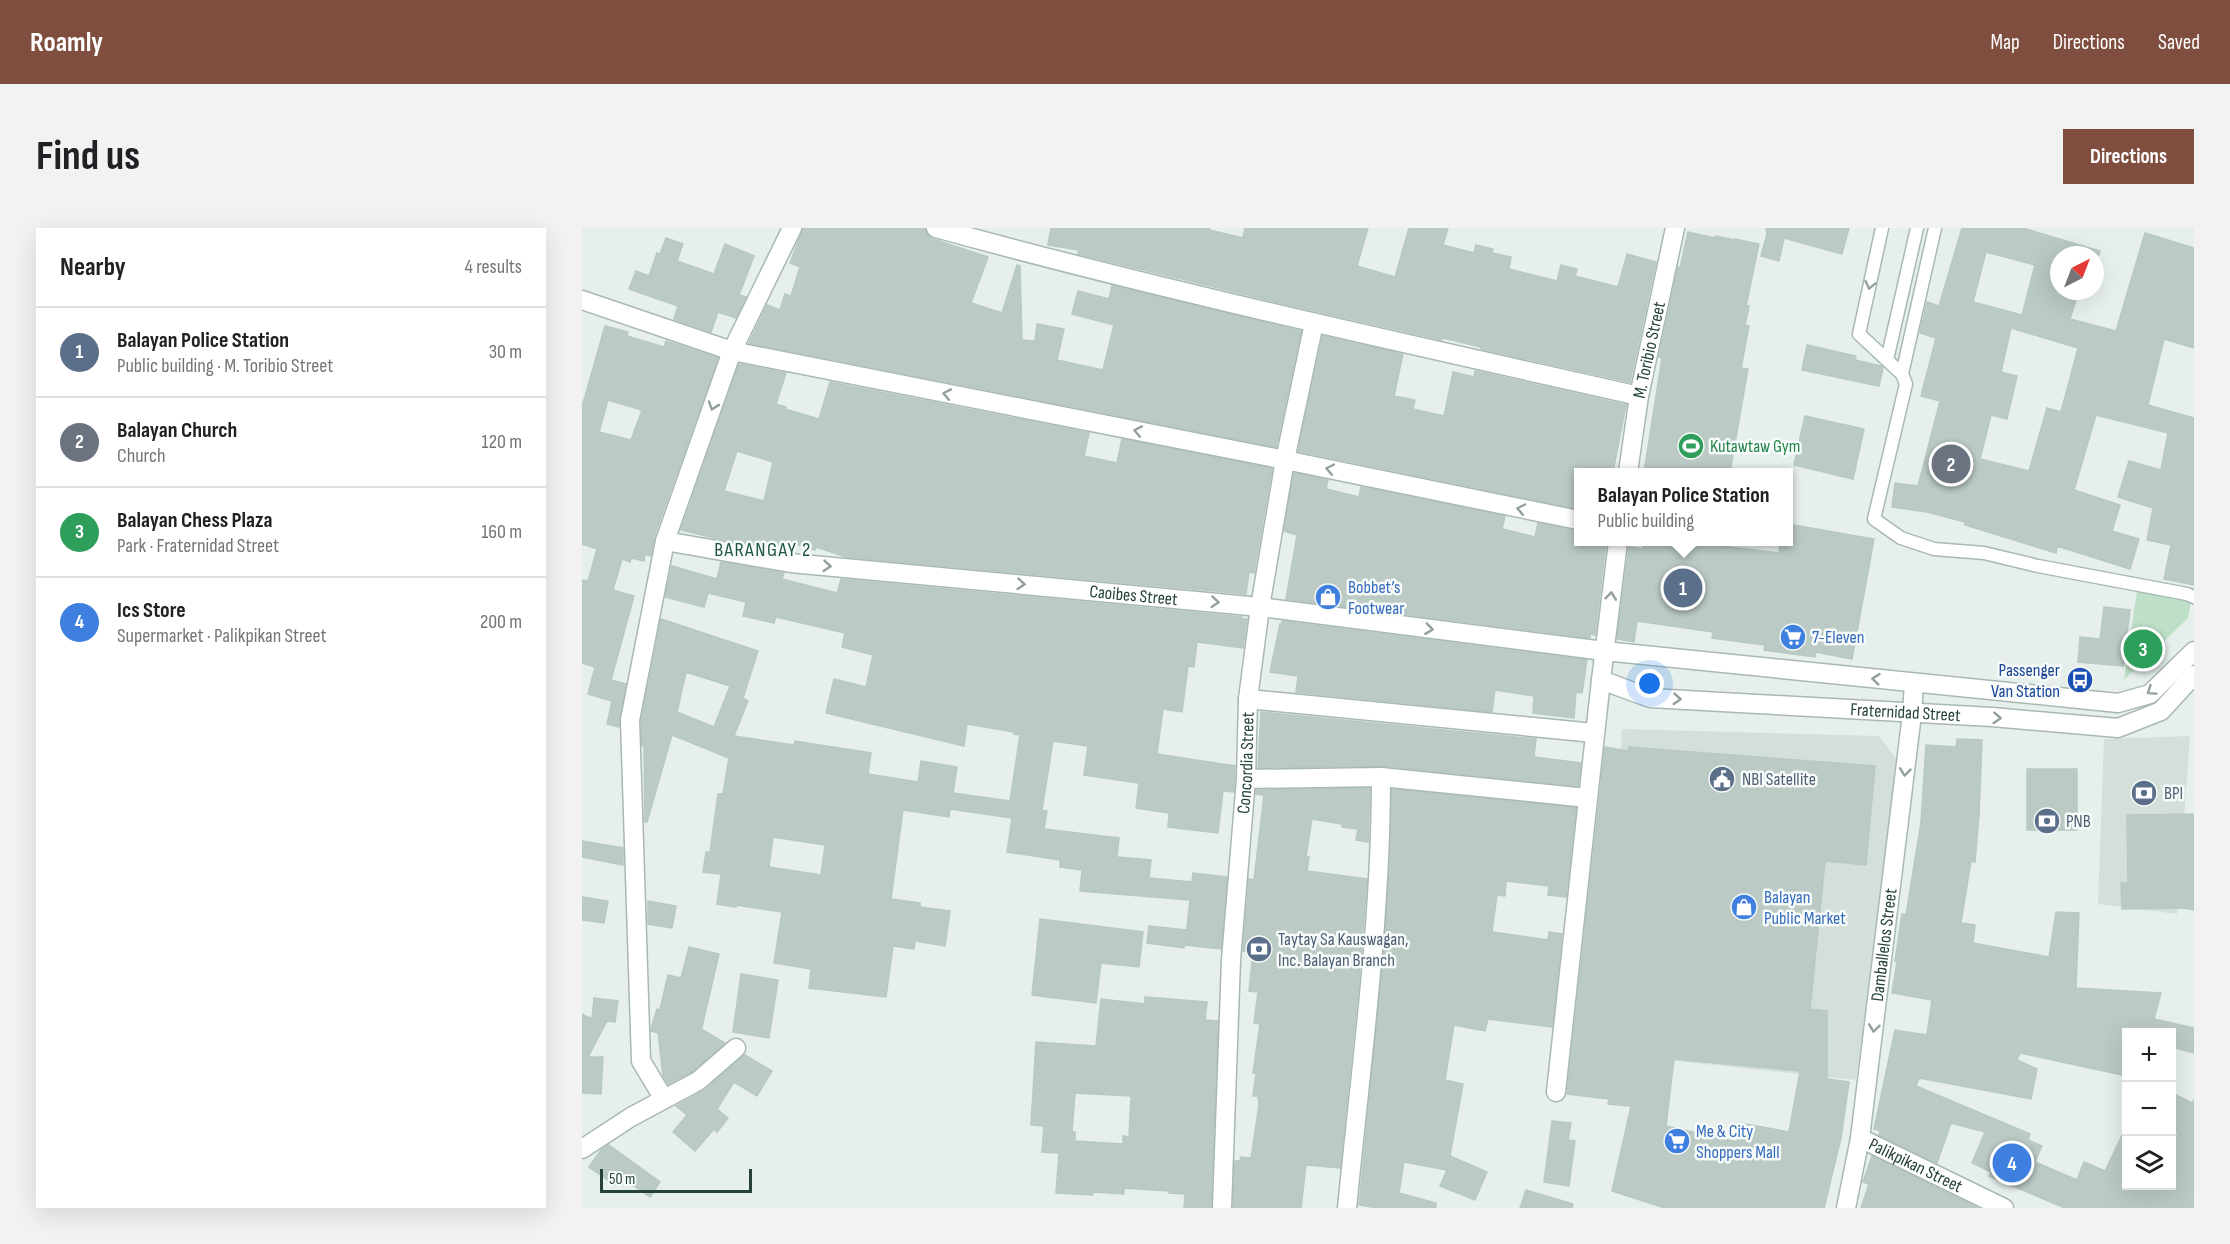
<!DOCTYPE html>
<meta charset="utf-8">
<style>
:root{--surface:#fff;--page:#f2f2f2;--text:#202124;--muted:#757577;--line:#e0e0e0;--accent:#7f4e3f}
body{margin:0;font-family:"Sofia Sans Condensed",sans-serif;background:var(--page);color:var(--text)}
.controls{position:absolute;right:18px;bottom:18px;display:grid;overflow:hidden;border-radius:0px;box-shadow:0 6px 24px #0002}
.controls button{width:54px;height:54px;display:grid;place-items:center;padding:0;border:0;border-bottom:2px solid var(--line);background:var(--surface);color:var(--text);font:30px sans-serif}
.compass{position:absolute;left:1468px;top:18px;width:54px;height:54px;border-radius:50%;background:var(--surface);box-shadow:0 6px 24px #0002;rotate:42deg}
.scale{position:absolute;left:18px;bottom:15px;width:152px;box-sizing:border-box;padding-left:6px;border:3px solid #24423a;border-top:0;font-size:16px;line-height:21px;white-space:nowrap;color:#24423a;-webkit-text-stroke:4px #f7fbf9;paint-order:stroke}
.you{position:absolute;left:1068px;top:456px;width:21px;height:21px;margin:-15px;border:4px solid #fff;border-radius:50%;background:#1a73e8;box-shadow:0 0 0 9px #1a73e833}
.badge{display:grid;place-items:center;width:39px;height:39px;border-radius:50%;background:var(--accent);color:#fff;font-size:20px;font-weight:700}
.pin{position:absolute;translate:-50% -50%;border:3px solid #fff;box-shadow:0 2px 6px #0006}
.popup{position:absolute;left:992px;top:240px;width:219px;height:78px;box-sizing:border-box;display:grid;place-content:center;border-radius:0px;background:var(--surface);filter:drop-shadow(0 2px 4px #0005);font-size:20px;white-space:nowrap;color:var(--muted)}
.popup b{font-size:22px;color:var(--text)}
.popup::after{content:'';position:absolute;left:50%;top:100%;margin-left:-12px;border:12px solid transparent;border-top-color:var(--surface)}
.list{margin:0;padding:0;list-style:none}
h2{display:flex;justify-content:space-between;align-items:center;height:78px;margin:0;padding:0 24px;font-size:26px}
h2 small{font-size:20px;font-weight:400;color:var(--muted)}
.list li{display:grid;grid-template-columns:39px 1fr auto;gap:18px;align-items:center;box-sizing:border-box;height:90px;padding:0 24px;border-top:2px solid var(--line)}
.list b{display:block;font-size:22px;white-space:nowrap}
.list p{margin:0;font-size:20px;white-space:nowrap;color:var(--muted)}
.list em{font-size:20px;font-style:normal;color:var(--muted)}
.icon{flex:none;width:33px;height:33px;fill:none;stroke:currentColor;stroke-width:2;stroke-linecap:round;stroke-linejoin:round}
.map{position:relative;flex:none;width:1612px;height:980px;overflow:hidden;border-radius:0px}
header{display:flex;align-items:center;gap:36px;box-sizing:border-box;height:84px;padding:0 30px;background:var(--accent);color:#fff}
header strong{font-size:28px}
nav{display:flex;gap:33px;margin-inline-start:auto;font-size:21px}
.intro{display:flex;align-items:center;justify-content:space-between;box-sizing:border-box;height:144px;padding:0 36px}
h1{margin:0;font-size:42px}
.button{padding:15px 27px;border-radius:0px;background:var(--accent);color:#fff;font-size:21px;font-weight:700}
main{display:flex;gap:36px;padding:0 36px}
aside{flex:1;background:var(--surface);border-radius:0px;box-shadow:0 6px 24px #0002}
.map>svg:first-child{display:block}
.built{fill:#d4dfda}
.green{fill:#bfe0c8}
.building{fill:#bbcac4;stroke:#b8c9c2;stroke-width:1.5;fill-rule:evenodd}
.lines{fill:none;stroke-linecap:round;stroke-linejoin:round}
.service-casing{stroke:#a8b8b2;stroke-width:15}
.minor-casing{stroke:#a8b8b2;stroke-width:21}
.tertiary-casing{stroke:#a8b8b2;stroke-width:21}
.service{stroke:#fff;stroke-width:12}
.minor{stroke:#fff;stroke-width:18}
.tertiary{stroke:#fff;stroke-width:18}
.oneway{stroke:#92a09c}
.labels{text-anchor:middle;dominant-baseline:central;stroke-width:5;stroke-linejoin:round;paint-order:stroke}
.street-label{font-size:18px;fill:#24423a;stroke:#f7fbf9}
.leisure-label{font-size:18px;fill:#27864d;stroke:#f7fbf9;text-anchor:start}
.shop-label{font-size:18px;fill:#366cbe;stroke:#f7fbf9;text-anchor:start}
.transit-label{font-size:18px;fill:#164399;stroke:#f7fbf9;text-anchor:end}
.service-label{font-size:18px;fill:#4e5e75;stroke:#f7fbf9;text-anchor:start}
.neighbourhood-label{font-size:20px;letter-spacing:1.5px;fill:#1f5548;stroke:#f7fbf9}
</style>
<header>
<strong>Roamly</strong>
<nav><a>Map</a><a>Directions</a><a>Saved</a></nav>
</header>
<div class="intro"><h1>Find us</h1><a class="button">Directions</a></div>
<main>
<aside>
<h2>Nearby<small>4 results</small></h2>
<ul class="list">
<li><span class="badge" style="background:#5c6f8a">1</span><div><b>Balayan Police Station</b><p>Public building · M. Toribio Street</p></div><em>30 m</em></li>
<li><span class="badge" style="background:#6b7280">2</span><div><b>Balayan Church</b><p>Church</p></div><em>120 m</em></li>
<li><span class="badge" style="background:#2e9e5b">3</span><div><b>Balayan Chess Plaza</b><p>Park · Fraternidad Street</p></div><em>160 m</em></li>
<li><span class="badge" style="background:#3f7fe0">4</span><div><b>Ics Store</b><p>Supermarket · Palikpikan Street</p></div><em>200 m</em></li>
</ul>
</aside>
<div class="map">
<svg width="1612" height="980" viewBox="0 0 1612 980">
<rect width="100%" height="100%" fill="#e6efeb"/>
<g class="built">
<path d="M1040,501L1297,508L1316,533L1274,852L1019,825Z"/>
<path d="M1608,508L1595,686L1516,676L1522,511Z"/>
</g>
<path class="green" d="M1555,363L1609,373L1606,390L1542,452Z"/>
<g class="building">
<path d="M221,0H343L346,7L351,11L406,29L389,75L420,85L435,37L438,38L440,112L453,113L455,96L482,101L475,132L521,142L532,97L490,86L496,63L527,71L530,58L719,103L694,219L167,115L185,77L198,82L203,66L209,68L218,39L208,35Z"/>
<path d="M469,0H628L627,2L661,10L663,0H786L775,38L813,49L827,0H866L861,17L892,25L894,17L911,21L910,25L929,29L927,41L975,53L979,37L995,41L993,48L1036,59L1045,26L1074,34L1048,154L899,121V119L861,110L860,112L707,77L496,26L497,22L466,17Z"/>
<path d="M1184,0H1267L1260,26L1202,10L1197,33L1179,28L1185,6Z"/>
<path d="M1380,0H1441L1518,23L1517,27H1477V63H1497L1488,91L1534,103L1563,5L1612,20V120L1582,111L1566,177L1612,190V357L1582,351L1589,317L1565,312L1571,280L1536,269L1547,233L1579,242L1586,205L1514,187L1492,262L1538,277L1530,303L1557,311L1548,341L1475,318L1474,325L1383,297V294L1345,284L1310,279L1313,255L1336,258L1358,173L1339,168L1354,110L1338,105L1345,74L1357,78ZM1404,24L1453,37L1440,87L1391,74ZM1429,100L1496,120L1479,184L1465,180L1447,243L1398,231L1409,187L1425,191L1435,148L1419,144Z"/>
<path d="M1106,4L1133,10L1134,8L1153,12V11L1177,16L1164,78H1167L1163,97L1167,98L1159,140L1166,141L1148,244H1062L1080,130L1077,129L1096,39L1098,40Z"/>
<path d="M84,10L101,16L95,33L132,46L143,16L172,28L157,67L164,69L154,90L136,84L129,104L92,91L96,78L47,61L54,43L67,48L75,25L78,26Z"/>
<path d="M23,98L46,104L45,108L82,119L84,113L136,130L72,309L69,328L63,326L62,333L49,330L48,334L40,331L31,362L52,368L29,452L44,456L37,499L25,496L30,473L6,466L13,439L0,435V352L6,353L15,321L0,316V179ZM26,172L60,182L49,212L17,204Z"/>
<path d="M741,108L821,126L812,168L833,172L831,181L862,188L871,144L892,149L893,143L1044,177L1031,244H996V281L716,223Z"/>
<path d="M1225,117L1274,128L1273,132L1299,138L1301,140L1297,158L1220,142Z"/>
<path d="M157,136L204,145L194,176L204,179L203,181L237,191L248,154L507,205L502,228L535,235L540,211L690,241L672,345L667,344L664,366L264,329L234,319L233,322L209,315L207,323L132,310L99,302ZM155,223L191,234L182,273L142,263Z"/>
<path d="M1223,188L1282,201L1271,251L1212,237Z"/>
<path d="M712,245L746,252L744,261L777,269L779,259L923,288L920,301L953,309L956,295L996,303V314H1023L1022,316H1024L1013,407L1008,406V410L704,371L715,307L702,303Z"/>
<path d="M1206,296L1292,311L1270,431L1234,424L1233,429L1182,422L1183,417L1130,410L1131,404L1055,393L1052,414L1035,411L1047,319L1061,321L1062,314H1140L1139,318L1197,325L1198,314H1206Z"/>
<path d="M139,334L202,345L200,351L255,365L259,351L660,389V391H665L661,420L615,414L612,439L606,438L600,484L581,481L575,526L653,538L652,564L641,563L636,605L586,599L587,585L554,580L557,555L502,547L506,518L471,513L460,582L465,583L462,601L537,610L535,629L569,632L567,650L610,654L611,645L645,649L639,721L603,717L608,672L498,663L500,642L478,639V632L425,624L430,590L368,581L367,589L321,582L309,671L338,675V679L368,683L363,718L333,713L332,721L311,718L304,769L227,760L229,741L192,735L200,684L154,677V679L135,676L139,646L121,644L124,624H128L136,566H141L147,530L90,507L65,594H63L62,518H60L59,493L79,391L176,423L161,470L166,473L152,508L212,517L213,513L289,525L286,546L336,554L339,533L375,539L371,565L428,573L438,507L432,506V504L385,496L382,518L244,485L252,451L284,459L291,427L260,419L263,405L194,389L192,395L161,388L164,374L126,365L122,379L83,369L90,338L135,351ZM104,444L148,458L132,499L95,484ZM191,609L243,617L239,647L187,639Z"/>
<path d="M1522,379L1548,382L1541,438L1496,434L1498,409L1518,411Z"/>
<path d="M700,393L1005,432L1000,465L994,464L992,490L951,485L952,468L913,462L910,484L714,464L716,448L688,444L698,396H700Z"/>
<path d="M679,484L954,511L952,529L999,535L996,558L800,538L676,540Z"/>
<path d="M1375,511L1400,512L1397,588L1393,634L1389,633L1379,695L1393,697L1391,715L1467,729L1474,684L1497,685L1494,760L1579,765L1572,791L1612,800V825L1590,819V804H1545V848L1438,825L1435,832L1455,841L1449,871L1337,850L1334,858L1448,906L1446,912L1460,918L1453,934L1495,952L1502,934L1523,943L1545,897V957H1590V920L1596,906L1590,903V865L1610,875L1612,872V980H1483L1407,948L1409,944L1390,935L1403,904L1369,895L1355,935L1297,907L1298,903L1292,901L1313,802L1345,807L1350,772L1310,765L1315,734L1313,733L1320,686L1324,687L1339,594L1344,517L1374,519Z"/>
<path d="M1023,519L1046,523L1047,519L1293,538L1284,637L1243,633L1228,781L1245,783V851L1267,854L1259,910L1242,980H1083L1030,963L1049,878L1026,876L1027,871L985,866ZM1092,831L1218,843L1207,904L1159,895L1155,914L1084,898Z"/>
<rect x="1445" y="541" width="50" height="61"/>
<path d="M788,560L786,614L774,612L776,601L760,599V596L730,591L724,629H727L725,643L785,651L776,764L758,940L724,937L719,980H651L653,933H658L659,929L669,930L677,877L676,868H671L674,845H671L678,796L672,795L676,764L667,763L671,724L661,723L667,651L672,652L682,567L674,566V562Z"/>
<path d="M810,561L994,580L984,669L966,667L967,658L924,653L923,668L915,667L910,704L966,712L967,704L980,706L970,799L906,791L903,803L872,797L863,852L881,856L868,928L905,944L893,972L858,958L865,942L822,934L817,965L854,975V980H795L777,977L803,712Z"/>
<path d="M1612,586V682L1602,680L1540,681L1539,655H1546L1545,587Z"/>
<path d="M0,613L41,620V637L0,629Z"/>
<path d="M0,669L26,673L22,695L0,692Z"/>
<path d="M66,673L94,678L90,700L66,696Z"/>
<path d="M458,691L561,704L557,739L519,735L514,775L450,767Z"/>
<path d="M567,698L604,702L602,720L565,715Z"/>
<path d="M107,719L137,726L120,799H116L143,815L110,844L86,856L81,847L76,805L69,803V801L75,781L78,782L86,747L99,750Z"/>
<path d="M159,746L196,752L187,810L151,804Z"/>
<path d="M563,769L625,774L623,792L636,793L629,980H602L603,966L587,965L588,963L542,960V966L511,964V967L474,965L477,925L460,924L462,898L449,897L454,814L514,818L519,771L563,776ZM493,865L549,868L547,909L541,908V916L493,913V904H490Z"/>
<path d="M12,770L36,773L33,794L25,793L6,829H21L19,866L0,865V786L10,791Z"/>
<path d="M163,827L190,843L175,868L152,854L135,881L146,890L135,904L132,901L113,923L91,904L105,887L94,878L123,862Z"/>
<path d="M970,893L989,895L986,912L993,913L987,958L962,954Z"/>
<path d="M27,917L78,954L68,969L39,949L33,957L7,939L19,922Z"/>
<path d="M1290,928L1396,980H1279L1287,956L1281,954Z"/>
<path d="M944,962L991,976L990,980H938Z"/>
</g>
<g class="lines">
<defs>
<g id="service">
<path d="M1300,0L1277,106L1320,146L1324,156L1292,291L1319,310L1352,321L1402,325L1456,338L1605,366L1612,369"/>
<path d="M1305,132L1335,0"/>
<path d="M1320,146L1353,0"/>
</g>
<g id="minor">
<path d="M354,0C586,64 822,115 1057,168"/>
<path id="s1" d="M1046,244L1057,168L1093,0"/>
<path id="s2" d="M83,313L209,335L678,379L1022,423"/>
<path d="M666,471L1012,505"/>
<path d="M664,551L799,549L1005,570"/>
<path d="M974,864L1019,452"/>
<path d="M82,871L59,833L48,492L83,313L150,123L210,0"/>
<path d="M0,921L49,889L116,853L154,820"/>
<path id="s3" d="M640,980L649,732L664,551L666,471L678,379L703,232L732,95"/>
<path d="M765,980C779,837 799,693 799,549"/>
</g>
<g id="tertiary">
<path d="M0,72L150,123L703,232L996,292"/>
<path id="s4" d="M1036,314L1019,452L1068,470L1410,489L1536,500L1579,483L1612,447"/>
<path d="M1022,423L1536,475L1568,466L1612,423"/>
<path id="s5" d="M1278,910L1422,980"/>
<path id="s6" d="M1264,980L1278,910L1330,486L1332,455"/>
</g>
</defs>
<use href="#service" class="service-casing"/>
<use href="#minor" class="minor-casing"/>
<use href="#tertiary" class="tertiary-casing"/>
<use href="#service" class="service"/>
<use href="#minor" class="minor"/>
<use href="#tertiary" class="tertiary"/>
</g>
<defs><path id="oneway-chevron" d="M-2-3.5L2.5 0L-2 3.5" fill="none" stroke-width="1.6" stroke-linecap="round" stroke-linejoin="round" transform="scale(1.5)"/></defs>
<g class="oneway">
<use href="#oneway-chevron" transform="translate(1288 57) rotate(102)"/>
<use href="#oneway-chevron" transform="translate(365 166) rotate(-169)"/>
<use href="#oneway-chevron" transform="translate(131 178) rotate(109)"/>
<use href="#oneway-chevron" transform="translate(556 203) rotate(-169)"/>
<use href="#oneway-chevron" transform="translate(748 241) rotate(-168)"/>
<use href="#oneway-chevron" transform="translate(939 281) rotate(-168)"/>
<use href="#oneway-chevron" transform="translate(245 338) rotate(5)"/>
<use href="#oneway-chevron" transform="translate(439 356) rotate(5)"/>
<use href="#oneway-chevron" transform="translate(1029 368) rotate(-83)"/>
<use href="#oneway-chevron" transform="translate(633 374) rotate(5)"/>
<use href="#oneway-chevron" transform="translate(847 401) rotate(7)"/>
<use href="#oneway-chevron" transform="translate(1294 451) rotate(-174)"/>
<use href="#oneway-chevron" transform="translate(1569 463) rotate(146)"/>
<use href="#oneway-chevron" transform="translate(1095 471) rotate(4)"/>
<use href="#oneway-chevron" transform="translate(1415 490) rotate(4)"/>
<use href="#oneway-chevron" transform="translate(1323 544) rotate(97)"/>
<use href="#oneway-chevron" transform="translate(1292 800) rotate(97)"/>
</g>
<defs>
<symbol id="stadium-disc" viewBox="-11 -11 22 22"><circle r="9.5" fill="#2e9e5b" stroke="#f7fbf9"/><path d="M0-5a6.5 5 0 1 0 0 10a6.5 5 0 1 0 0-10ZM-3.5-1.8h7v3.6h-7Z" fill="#fff"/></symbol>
<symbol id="shop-disc" viewBox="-11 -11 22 22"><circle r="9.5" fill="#3f7fe0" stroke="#f7fbf9"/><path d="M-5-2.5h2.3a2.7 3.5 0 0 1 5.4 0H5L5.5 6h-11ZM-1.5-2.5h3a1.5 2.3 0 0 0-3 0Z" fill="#fff"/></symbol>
<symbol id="supermarket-disc" viewBox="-11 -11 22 22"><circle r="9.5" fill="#3f7fe0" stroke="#f7fbf9"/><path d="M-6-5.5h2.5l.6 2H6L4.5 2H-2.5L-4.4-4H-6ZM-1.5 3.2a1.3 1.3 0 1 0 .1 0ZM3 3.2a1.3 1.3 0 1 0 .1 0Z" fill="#fff"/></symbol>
<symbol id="bus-disc" viewBox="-11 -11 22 22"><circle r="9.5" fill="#1a4fb4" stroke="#f7fbf9"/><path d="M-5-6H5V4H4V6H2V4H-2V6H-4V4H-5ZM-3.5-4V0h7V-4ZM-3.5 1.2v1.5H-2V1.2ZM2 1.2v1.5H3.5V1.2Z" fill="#fff"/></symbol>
<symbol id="civic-disc" viewBox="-11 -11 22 22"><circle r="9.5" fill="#5c6f8a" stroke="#f7fbf9"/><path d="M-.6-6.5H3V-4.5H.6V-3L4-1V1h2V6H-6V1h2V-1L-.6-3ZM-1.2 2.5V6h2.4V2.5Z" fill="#fff"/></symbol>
<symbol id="bank-disc" viewBox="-11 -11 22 22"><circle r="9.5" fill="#5c6f8a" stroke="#f7fbf9"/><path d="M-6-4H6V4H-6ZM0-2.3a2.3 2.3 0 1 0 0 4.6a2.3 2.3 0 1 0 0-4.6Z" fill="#fff"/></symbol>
</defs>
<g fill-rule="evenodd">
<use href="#stadium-disc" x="1094" y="203" width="30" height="30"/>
<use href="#shop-disc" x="731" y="354" width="30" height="30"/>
<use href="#supermarket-disc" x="1196" y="394" width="30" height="30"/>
<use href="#bus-disc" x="1483" y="437" width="30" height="30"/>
<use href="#civic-disc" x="1125" y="536" width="30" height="30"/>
<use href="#bank-disc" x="1547" y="550" width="30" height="30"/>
<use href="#bank-disc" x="1450" y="578" width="30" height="30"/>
<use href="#shop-disc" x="1147" y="664" width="30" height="30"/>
<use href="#bank-disc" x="662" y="706" width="30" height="30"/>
<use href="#supermarket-disc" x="1080" y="898" width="30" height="30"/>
</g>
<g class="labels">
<g class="street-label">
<text stroke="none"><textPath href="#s1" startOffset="124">M. Toribio Street</textPath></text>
<text stroke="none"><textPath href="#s2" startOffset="472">Caoibes Street</textPath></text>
<text stroke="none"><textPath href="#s4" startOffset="447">Fraternidad Street</textPath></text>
<text stroke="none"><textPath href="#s3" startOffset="446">Concordia Street</textPath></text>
<text stroke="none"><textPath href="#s6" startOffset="266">Damballelos Street</textPath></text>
<text stroke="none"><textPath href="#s5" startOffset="62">Palikpikan Street</textPath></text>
</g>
<g class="leisure-label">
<text x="1128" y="218">Kutawtaw Gym</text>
</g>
<g class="shop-label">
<text x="766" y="359">Bobbet’s<tspan x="766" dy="21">Footwear</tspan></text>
<text x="1230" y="409">7-Eleven</text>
<text x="1182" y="669">Balayan<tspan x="1182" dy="21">Public Market</tspan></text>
<text x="1114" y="903">Me &amp; City<tspan x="1114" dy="21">Shoppers Mall</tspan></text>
</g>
<g class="transit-label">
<text x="1478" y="442">Passenger<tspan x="1478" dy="21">Van Station</tspan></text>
</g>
<g class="service-label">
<text x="1160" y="551">NBI Satellite</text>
<text x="1582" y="565">BPI</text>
<text x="1484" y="593">PNB</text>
<text x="696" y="711">Taytay Sa Kauswagan,<tspan x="696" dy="21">Inc. Balayan Branch</tspan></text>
</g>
<g class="neighbourhood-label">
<text x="181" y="322">BARANGAY 2</text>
</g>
</g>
</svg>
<div class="controls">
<button>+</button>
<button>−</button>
<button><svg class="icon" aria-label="layers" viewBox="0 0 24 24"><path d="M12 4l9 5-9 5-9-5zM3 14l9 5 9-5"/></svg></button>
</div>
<svg class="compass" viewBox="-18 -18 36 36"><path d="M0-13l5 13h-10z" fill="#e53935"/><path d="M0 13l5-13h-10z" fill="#757577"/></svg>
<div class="scale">50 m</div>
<div class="you"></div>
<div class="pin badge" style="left:1101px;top:360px;background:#5c6f8a">1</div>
<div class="popup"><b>Balayan Police Station</b>Public building</div>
<div class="pin badge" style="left:1369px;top:236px;background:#6b7280">2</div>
<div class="pin badge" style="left:1561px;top:421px;background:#2e9e5b">3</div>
<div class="pin badge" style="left:1430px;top:935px;background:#3f7fe0">4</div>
</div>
</main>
